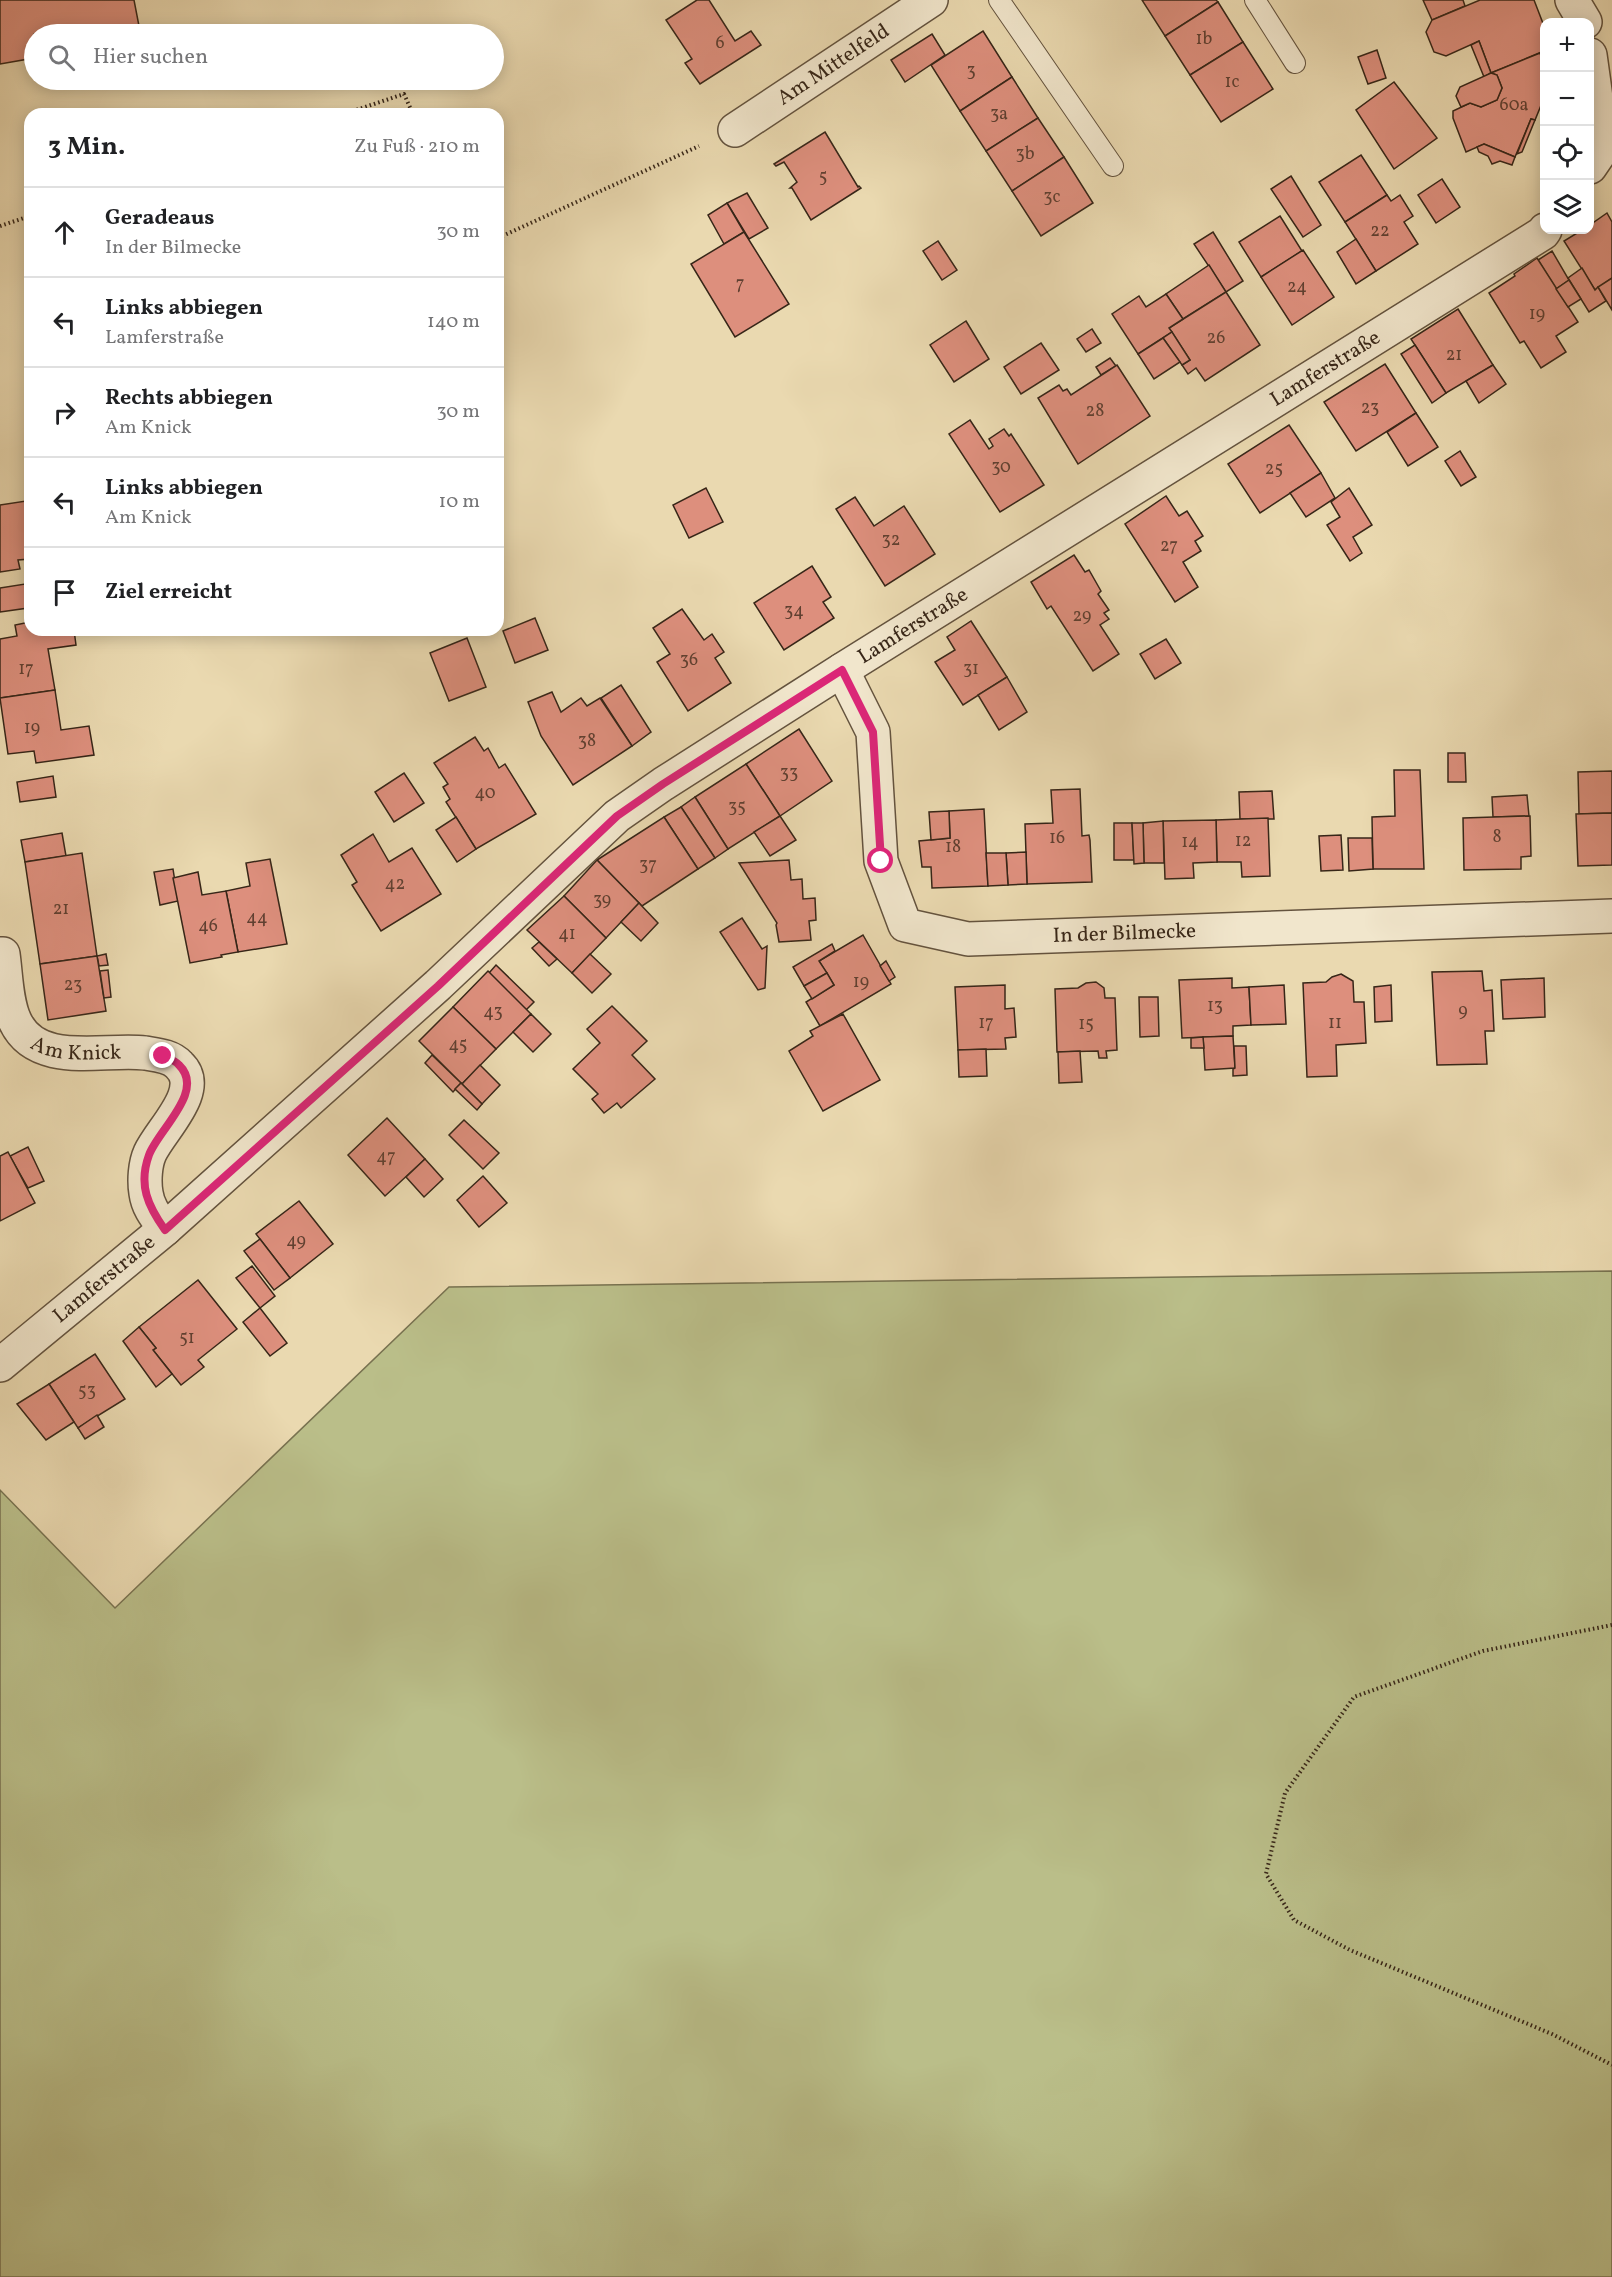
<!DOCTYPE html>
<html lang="de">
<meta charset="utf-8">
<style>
:root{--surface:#fff;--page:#f2f2f2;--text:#202124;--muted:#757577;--line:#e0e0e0}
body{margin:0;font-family:Vollkorn,serif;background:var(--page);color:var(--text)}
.controls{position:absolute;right:18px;top:18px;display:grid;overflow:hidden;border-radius:12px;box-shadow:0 3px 15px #0003}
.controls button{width:54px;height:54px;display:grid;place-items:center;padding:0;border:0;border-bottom:2px solid var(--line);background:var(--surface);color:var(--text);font:30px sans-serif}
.stop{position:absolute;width:18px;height:18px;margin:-14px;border:4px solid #db2777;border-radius:50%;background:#fff}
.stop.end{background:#db2777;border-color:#fff;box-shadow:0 2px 6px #0008}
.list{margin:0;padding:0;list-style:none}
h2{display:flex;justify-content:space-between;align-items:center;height:78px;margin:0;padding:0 24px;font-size:26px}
h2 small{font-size:20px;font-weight:400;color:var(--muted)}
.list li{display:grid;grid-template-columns:39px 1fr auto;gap:18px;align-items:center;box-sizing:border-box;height:90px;padding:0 24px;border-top:2px solid var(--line)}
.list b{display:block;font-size:22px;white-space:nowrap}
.list p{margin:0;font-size:20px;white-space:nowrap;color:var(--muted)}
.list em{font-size:20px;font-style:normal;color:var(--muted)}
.icon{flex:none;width:33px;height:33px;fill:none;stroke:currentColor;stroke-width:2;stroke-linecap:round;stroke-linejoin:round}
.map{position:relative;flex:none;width:1612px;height:2277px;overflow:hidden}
.search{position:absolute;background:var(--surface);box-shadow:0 3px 15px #0003;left:24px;top:24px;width:480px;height:66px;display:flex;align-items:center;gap:15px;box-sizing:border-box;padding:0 21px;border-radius:33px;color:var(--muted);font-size:22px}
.panel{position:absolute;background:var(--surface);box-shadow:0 3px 15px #0003;left:24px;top:108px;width:480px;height:528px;border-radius:18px}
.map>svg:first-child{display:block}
.green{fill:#babe89;stroke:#787250;stroke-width:1.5}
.building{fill:#dd8f7d;stroke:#372618;stroke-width:1.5}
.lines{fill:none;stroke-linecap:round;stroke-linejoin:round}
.service-casing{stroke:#64533e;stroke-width:22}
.minor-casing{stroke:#64533e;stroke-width:36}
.path{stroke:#372618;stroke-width:4;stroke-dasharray:1.5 3;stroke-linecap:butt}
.service{stroke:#f1e6cc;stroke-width:20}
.minor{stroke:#f1e6cc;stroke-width:33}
.route{stroke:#db2777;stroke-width:8}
.labels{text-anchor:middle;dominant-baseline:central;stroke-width:6;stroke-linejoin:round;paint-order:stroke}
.number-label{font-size:18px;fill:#604031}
.street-label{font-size:21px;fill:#372618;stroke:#f1e6cc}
</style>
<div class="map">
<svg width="1612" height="2277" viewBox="0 0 1612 2277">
<rect width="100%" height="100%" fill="#ead9b0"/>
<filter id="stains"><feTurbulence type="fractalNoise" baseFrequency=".00333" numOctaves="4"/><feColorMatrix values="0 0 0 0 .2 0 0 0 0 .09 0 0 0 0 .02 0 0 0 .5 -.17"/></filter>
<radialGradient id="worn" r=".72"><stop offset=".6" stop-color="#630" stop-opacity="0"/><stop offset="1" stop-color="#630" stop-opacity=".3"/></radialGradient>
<path class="green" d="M1612,1271V2277H0V1490L115,1608L449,1287Z"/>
<g class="building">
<path d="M0,0H134L139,26L114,30L115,34H34V58L0,64Z"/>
<path d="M697,0H709L735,41L751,31L761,45L700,84L685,63L692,59L666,20Z"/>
<path d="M1142,0H1216L1218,2L1165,36Z"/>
<path d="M1423,0H1463L1465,6L1432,20Z"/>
<path d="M1480,0H1534L1544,26V51L1491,73L1479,41L1446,56L1434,52L1426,32L1432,20Z"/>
<path d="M1218,2L1243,42L1190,75L1165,36Z"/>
<path d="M983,31L1012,77L960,111L931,65Z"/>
<path d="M932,34L945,55L905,82L891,60Z"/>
<path d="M1479,41L1491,73L1484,77L1471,45Z"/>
<path d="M1243,42L1273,89L1221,122L1190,75Z"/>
<path d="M1377,50L1386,78L1368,84L1358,57Z"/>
<path d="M1540,53L1544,65V98L1535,120L1531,119L1515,157L1484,144L1466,152L1453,118V111L1470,103L1481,107L1497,100L1502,88L1497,75L1491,73Z"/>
<path d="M1491,73L1497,75L1502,88L1497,100L1481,107L1470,103L1461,107L1456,96L1460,87Z"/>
<path d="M1012,77L1038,118L986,151L960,111Z"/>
<path d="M1394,82L1437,138L1394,169L1356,110Z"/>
<path d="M1038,118L1064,157L1012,191L986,151Z"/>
<path d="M1531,119L1535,120L1522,152L1517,154Z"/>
<path d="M825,132L858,187L859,186L861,188L811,220L792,188H790L797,182L784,162L776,166L774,164Z"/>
<path d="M1484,144L1515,157L1512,165L1500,161L1492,164L1488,156L1479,152L1477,147Z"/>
<path d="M1361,155L1387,195L1345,222L1319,182Z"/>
<path d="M1064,157L1093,203L1041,236L1012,191Z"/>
<path d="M1291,176L1321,225L1303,237L1271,189Z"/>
<path d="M1442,179L1460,207L1436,223L1418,195Z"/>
<path d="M747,193L768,228L749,239L727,203Z"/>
<path d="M1387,195L1391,201L1400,195L1413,216L1404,222L1418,244L1376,271L1345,222Z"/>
<path d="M727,203L744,232L724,244L708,215Z"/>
<path d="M1607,213L1612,222V278L1595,290L1564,241L1582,230H1590V225Z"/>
<path d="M1280,216L1302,251L1261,277L1239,242Z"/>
<path d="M744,232L789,304L735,337L691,264Z"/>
<path d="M1213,232L1243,281L1226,292L1194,244Z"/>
<path d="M1356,239L1376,271L1356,284L1337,252Z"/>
<path d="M938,241L957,270L942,280L923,251Z"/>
<path d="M1303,250L1334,297L1292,325L1261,277Z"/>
<path d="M1552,251L1569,280L1556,289L1538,260Z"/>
<path d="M1537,258L1578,322L1556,336L1566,352L1541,368L1524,341L1520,343L1489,293L1515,276L1514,274Z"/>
<path d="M1209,265L1226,292L1183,319L1166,294Z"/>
<path d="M1582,268L1595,290L1598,287L1606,301L1589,312L1568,278Z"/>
<path d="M1612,278V310L1598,287Z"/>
<path d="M1569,280L1581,299L1568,307L1556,289Z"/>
<path d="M1226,292L1260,345L1205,381L1196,368L1188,374L1182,365L1190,360L1169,328Z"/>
<path d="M1166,294L1183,319L1169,328L1172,332L1138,354L1112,314L1139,296L1146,307Z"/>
<path d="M1458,309L1493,365L1446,393L1411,339Z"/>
<path d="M966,321L989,359L954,382L930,345Z"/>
<path d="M1092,329L1101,343L1086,352L1077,339Z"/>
<path d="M1172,332L1190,360L1182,365L1163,338Z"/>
<path d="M1163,338L1180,362L1154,379L1138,354Z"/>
<path d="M1041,343L1059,370L1021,394L1004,367Z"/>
<path d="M1415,345L1446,393L1432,403L1401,354Z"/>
<path d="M1110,358L1116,366L1101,375L1096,367Z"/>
<path d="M1385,364L1416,413L1356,451L1324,402Z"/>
<path d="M1117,365L1150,416L1078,464L1038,398L1059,385L1063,391L1067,389L1071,395Z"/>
<path d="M1493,365L1506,384L1479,403L1466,381Z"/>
<path d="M1416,413L1438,447L1408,466L1387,432Z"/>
<path d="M970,420L989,449L993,446L989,439L1004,429L1009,436L1011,434L1044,485L1000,512L949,434Z"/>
<path d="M1289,425L1321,473L1260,513L1228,464Z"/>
<path d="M1460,451L1476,477L1461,486L1445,461Z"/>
<path d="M1321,473L1335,498L1306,517L1290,493Z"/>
<path d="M706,488L723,522L689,538L673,505Z"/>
<path d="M1349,488L1372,525L1353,537L1362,553L1350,561L1327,525L1340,517L1331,502Z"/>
<path d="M1166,496L1179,516L1187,511L1203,536L1195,541L1201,551L1183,562L1198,587L1175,602L1125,524Z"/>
<path d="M855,497L874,526L904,506L935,554L885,586L836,509Z"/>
<path d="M26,501L30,524V559L18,560L20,569L0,572V505Z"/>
<path d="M1074,555L1085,572L1089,570L1101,591L1098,594L1109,610L1104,613L1109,619L1100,625L1119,654L1093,671L1051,606L1047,609L1031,582Z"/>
<path d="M812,566L831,597L823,602L834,618L784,650L754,603Z"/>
<path d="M25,584L28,608L0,612V588Z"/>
<path d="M682,609L704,640L712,634L724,652L715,658L731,683L688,711L657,662L670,654L653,628Z"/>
<path d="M535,618L548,650L515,663L503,631Z"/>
<path d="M971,621L1007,677L963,705L935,662L955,650L947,637Z"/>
<path d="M30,622V630H74L76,645L48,649L55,690L0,698V639L17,636L15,625Z"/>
<path d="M467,638L486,687L449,701L430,653Z"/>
<path d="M1166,639L1181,663L1155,679L1140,654Z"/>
<path d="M1007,677L1027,712L999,730L978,695Z"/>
<path d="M621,685L651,732L632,746L601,698Z"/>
<path d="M55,690L61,730L89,726L94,755L36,763L34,751L8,754L0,698Z"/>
<path d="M552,692L561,712L581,698L587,706L600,698L632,746L573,785L541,736L528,702Z"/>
<path d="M799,729L832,781L780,816L746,764Z"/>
<path d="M475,737L484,751L488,748L499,768L505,764L536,814L476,849L446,802L450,799L443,787L448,784L434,763Z"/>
<path d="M1448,753H1465L1466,782H1448Z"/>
<path d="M746,764L780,816L728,849L695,797Z"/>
<path d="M1394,770H1420L1424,869H1373L1372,817L1395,816Z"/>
<path d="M1612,771V813L1579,814L1578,772Z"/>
<path d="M404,773L424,803L394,822L375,792Z"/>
<path d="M53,776L56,797L20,802L17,782Z"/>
<path d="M1080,789L1082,836L1089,835L1090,840L1092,882L1027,884L1025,824L1053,823L1051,790Z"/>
<path d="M1272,791L1274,819H1240L1239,792Z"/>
<path d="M1527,795L1529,816L1493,817L1492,797Z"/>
<path d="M695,797L728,849L715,858L681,807Z"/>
<path d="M681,807L715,858L698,869L664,817Z"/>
<path d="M984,809L988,886L932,888L931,867H922L919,841L950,838L949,811Z"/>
<path d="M949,811L950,838L931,840L929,812Z"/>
<path d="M1612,813V865L1578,866L1576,814Z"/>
<path d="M780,816L796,840L770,856L754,832Z"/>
<path d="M1530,816L1531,856L1521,857V869L1464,870L1463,818Z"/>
<path d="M456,817L476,849L457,862L436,830Z"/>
<path d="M664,817L698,869L642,906L597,860Z"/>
<path d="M1268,818L1270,876L1242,877L1241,862H1217L1216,820Z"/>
<path d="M1216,820L1217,862L1193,863L1194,878L1165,879L1163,821Z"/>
<path d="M1163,821L1164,863H1144L1143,823Z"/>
<path d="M1114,823H1132L1134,860H1114Z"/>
<path d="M1132,823H1143L1144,863L1134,864Z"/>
<path d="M62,833L66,856L25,862L21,840Z"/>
<path d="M373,834L389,862L412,848L441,894L381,931L352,885L357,882L341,855Z"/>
<path d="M1341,835L1343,870L1321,871L1319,836Z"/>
<path d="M1348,838H1372L1373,869L1349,871Z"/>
<path d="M1026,852L1027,884L1008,885L1006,853Z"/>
<path d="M82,853L97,956L40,964L25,862Z"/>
<path d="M986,853H1006L1008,885L988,886Z"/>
<path d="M270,859L287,944L238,952L226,891L250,886L246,863Z"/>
<path d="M597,860L639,903L606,938L564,896Z"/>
<path d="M789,860L791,880L802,879L803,899L815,898L816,920L809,921L811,940L779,942L776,925L777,923L739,863Z"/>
<path d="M173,869L178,901L160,905L154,872Z"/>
<path d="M198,872L202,895L226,891L238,952L221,955L222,957L190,963L173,878Z"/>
<path d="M564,896L606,938L572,973L527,930Z"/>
<path d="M639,903L658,923L641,941L621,922Z"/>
<path d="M742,918L762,949L767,946L765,988L758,990L720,932Z"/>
<path d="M863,935L891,984L820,1026L806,1002L834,985L819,961Z"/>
<path d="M539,942L557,959L549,966L532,948Z"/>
<path d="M832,944L835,951L819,961L827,973L804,986L793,967Z"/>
<path d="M106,954L108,965L99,966L97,956Z"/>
<path d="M590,954L611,974L592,993L572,973Z"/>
<path d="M97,956L106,1011L48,1020L40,964Z"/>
<path d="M886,961L895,977L889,981L880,966Z"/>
<path d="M496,965L534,1002L526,1010L489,973Z"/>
<path d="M108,970L111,997L104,998L100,971Z"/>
<path d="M488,971L531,1014L496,1049L453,1007Z"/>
<path d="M1482,971L1484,991L1492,990L1494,1031H1485L1487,1064L1437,1065L1432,972Z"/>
<path d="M827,973L834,985L812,999L804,986Z"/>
<path d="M1341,974L1353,981L1354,1002H1364L1366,1043L1336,1045L1337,1076L1307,1077L1303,983L1326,982L1332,977Z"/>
<path d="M1232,978V988L1249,987L1251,1025L1233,1026V1036L1182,1038L1179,980Z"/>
<path d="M1544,978L1545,1017L1503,1019L1501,980Z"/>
<path d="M1096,982L1104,988L1105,998H1115L1117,1050L1106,1051L1107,1058H1099L1098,1051L1057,1052L1055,989L1078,988L1086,983Z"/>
<path d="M1005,985V1009L1014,1008L1016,1037L1005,1038L1006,1049L958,1050L955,987Z"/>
<path d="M1284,985L1286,1024L1251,1025L1249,987Z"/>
<path d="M1391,985L1392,1021L1375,1022L1374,987Z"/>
<path d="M1139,997H1158L1159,1036L1140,1037Z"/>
<path d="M612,1006L647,1041L632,1055L655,1079L621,1108L617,1103L604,1113L592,1099L598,1094L573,1069L600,1043L587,1029Z"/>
<path d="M453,1007L496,1049L462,1084L419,1041Z"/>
<path d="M531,1014L551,1034L533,1052L513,1032Z"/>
<path d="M843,1014L880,1080L823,1111L789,1051L813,1036L810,1031Z"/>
<path d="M1233,1036L1235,1068L1205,1070L1203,1037Z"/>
<path d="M1203,1037L1204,1048H1191V1038Z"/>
<path d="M1234,1046H1246L1247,1075L1233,1076V1069L1235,1068Z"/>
<path d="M986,1049L987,1076L959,1077L958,1050Z"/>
<path d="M1080,1051L1082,1082L1059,1083L1058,1052Z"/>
<path d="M432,1055L461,1083L453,1092L425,1063Z"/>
<path d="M480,1065L500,1085L482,1104L462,1084Z"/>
<path d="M461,1083L482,1104L477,1110L455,1089Z"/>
<path d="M387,1118L425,1159L385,1196L348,1155Z"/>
<path d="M464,1120L499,1153L483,1169L449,1135Z"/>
<path d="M28,1147L44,1181L28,1188L10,1156Z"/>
<path d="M8,1152L35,1203L0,1221V1156Z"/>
<path d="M425,1159L443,1179L424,1197L406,1177Z"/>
<path d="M483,1176L507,1203L479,1227L457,1200Z"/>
<path d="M299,1201L333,1244L290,1278L256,1234Z"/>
<path d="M260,1239L290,1278L274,1290L244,1251Z"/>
<path d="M252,1266L275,1296L260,1308L236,1278Z"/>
<path d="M198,1280L237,1329L198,1360L204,1367L181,1385L153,1350L156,1348L139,1327Z"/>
<path d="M260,1308L287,1343L270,1356L243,1322Z"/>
<path d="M139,1327L156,1348L153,1350L172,1374L156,1387L123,1341Z"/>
<path d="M95,1354L125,1399L78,1428L49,1384Z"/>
<path d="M49,1384L74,1422L46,1440L17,1404Z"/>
<path d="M97,1415L104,1427L85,1439L78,1428Z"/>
</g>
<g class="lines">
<defs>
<g id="service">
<path d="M999,0L1113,166"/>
<path d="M1255,0L1295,63"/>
</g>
<g id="minor">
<path d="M1572,0L1585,22"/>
<path d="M1590,55L1603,148L1590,167"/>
<path id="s1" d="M735,130L931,0"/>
<path id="s2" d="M842,670L873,732L881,861L905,925L968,939L1612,916"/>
<path id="s3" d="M0,954H3C6,975 6,1002 15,1021C37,1069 104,1048 145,1053C157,1055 171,1056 179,1065C205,1090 161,1129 150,1153C145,1164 144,1181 146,1193C148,1208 157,1218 165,1229"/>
<path id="s4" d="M0,1365L165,1229L438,985L617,816L663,784L842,670L1543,233L1545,230"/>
</g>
</defs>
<use href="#service" class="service-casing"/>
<use href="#minor" class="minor-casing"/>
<g class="path">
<path d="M344,114L404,94L413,114"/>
<path d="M0,226L30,216"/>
<path d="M498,238L699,146"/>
<path d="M1612,1625L1483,1651L1354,1697L1285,1793L1266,1874L1294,1920L1350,1950L1552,2034L1612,2065"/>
</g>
<use href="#service" class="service"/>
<use href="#minor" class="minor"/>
</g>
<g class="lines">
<path class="route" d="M163,1056C168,1058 176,1061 179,1065C206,1091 158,1130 149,1155C138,1185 148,1206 165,1230L438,986L617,816L663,784L842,670L873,732L881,861"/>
</g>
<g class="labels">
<g class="number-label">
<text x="1204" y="39">1b</text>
<text x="720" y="43">6</text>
<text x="971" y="71">3</text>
<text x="1232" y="82">1c</text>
<text x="1514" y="105">60a</text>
<text x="999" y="114">3a</text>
<text x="1025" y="154">3b</text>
<text x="823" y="177">5</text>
<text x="1052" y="197">3c</text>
<text x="1380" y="231">22</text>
<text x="740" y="284">7</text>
<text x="1297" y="287">24</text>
<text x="1537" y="314">19</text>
<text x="1216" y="338">26</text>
<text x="1454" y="355">21</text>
<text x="1370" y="408">23</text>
<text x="1095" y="411">28</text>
<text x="1001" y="467">30</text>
<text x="1274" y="469">25</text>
<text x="891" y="540">32</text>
<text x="1169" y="546">27</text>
<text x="794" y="611">34</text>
<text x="1082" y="616">29</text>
<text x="689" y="660">36</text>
<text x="26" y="669">17</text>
<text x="971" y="669">31</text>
<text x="32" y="728">19</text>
<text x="587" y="741">38</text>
<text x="789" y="773">33</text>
<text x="485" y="793">40</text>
<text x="737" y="807">35</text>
<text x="1497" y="837">8</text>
<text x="1057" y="838">16</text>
<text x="1243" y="841">12</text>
<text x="1190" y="842">14</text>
<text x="953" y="847">18</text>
<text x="648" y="865">37</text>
<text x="395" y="884">42</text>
<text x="602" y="900">39</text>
<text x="61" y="909">21</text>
<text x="257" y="918">44</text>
<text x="208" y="926">46</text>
<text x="567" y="934">41</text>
<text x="861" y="982">19</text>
<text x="73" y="985">23</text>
<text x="1215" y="1006">13</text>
<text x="1463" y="1011">9</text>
<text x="493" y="1012">43</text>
<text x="986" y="1023">17</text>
<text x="1335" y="1023">11</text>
<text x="1086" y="1024">15</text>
<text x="458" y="1045">45</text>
<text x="386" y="1157">47</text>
<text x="296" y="1241">49</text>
<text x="187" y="1338">51</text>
<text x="87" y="1391">53</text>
</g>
<g class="street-label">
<text stroke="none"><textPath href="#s1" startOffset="118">Am Mittelfeld</textPath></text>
<text stroke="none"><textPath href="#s4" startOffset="1664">Lamferstraße</textPath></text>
<text stroke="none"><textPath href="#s4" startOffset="1178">Lamferstraße</textPath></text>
<text stroke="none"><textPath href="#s2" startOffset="488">In der Bilmecke</textPath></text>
<text stroke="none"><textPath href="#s3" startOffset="144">Am Knick</textPath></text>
<text stroke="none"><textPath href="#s4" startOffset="135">Lamferstraße</textPath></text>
</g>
</g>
<rect width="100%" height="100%" filter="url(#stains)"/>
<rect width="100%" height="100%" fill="url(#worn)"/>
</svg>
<div class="controls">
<button>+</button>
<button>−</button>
<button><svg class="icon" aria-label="locate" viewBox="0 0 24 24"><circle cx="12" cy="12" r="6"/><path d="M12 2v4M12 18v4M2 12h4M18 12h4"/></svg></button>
<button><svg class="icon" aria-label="layers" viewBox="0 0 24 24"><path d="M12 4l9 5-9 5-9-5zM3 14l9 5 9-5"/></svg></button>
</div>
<div class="stop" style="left:881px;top:861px"></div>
<div class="stop end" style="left:163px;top:1056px"></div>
<div class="search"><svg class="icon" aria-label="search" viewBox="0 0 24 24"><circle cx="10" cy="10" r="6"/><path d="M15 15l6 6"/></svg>Hier suchen</div>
<section class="panel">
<h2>3 Min.<small>Zu Fuß · 210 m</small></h2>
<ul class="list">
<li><svg class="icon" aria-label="ahead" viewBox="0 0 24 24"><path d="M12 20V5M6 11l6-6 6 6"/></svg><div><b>Geradeaus</b><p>In der Bilmecke</p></div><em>30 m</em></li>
<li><svg class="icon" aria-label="left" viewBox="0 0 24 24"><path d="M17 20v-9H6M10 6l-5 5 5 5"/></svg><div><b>Links abbiegen</b><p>Lamferstraße</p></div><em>140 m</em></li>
<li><svg class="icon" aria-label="right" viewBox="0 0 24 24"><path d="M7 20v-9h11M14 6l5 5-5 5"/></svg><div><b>Rechts abbiegen</b><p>Am Knick</p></div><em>30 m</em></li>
<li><svg class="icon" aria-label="left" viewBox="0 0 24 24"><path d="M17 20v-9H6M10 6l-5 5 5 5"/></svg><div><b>Links abbiegen</b><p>Am Knick</p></div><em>10 m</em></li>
<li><svg class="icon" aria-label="arrive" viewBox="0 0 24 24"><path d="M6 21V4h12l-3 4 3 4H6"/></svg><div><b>Ziel erreicht</b></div></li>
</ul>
</section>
</div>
